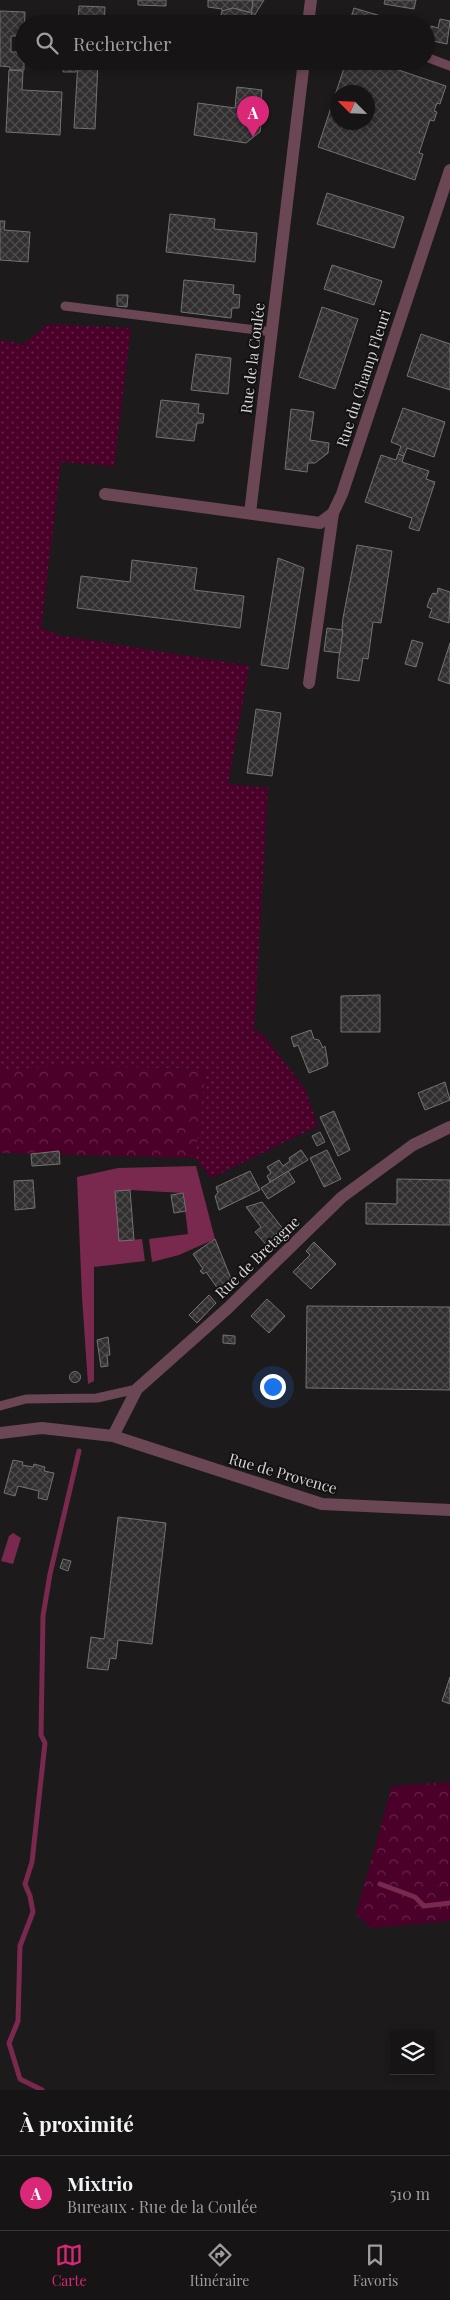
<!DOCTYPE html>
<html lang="fr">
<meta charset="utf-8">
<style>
:root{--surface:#161414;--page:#1f1d1d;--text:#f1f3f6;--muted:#9e9ea0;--line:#353334;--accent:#db2777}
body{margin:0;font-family:"Playfair Display",serif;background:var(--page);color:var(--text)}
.controls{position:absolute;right:15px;bottom:15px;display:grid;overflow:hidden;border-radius:0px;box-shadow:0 2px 8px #0003}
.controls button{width:45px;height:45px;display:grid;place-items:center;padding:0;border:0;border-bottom:1px solid var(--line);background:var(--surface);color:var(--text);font:25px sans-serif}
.compass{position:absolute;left:330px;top:85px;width:45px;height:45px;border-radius:50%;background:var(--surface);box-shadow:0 2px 8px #0003;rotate:294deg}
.you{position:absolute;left:272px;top:1386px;width:18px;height:18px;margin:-12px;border:4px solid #fff;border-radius:50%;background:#1a73e8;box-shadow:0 0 0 8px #1a73e833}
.badge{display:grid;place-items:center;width:32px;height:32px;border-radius:50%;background:var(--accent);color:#fff;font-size:16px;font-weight:700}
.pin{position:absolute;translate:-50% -41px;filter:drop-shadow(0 1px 2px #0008)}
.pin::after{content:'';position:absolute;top:26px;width:18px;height:15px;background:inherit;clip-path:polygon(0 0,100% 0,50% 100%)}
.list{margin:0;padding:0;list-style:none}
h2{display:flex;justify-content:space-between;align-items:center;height:65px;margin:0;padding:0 20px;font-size:21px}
h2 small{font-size:16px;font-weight:400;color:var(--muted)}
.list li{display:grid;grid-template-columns:32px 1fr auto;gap:15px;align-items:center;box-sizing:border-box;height:75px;padding:0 20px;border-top:1px solid var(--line)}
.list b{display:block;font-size:19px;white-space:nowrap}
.list p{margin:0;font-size:16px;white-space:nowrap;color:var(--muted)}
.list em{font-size:16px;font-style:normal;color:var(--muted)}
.icon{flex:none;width:28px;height:28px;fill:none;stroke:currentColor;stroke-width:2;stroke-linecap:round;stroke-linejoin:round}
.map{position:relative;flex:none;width:450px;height:2090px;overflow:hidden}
.search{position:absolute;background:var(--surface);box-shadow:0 2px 8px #0003;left:15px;right:15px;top:15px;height:55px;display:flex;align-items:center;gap:12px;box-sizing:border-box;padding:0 18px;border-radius:28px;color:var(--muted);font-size:19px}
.sheet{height:140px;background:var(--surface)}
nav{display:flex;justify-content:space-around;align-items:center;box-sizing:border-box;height:70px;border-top:1px solid var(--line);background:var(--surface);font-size:14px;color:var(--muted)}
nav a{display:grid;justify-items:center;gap:2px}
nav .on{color:var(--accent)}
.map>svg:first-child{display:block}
.grass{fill:url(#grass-dots)}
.forest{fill:url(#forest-crowns)}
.water{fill:#79294e}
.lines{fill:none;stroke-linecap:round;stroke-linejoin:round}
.stream{stroke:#79294e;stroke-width:5}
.building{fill:url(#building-cross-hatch);stroke:#747172;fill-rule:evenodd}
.service{stroke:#6b4654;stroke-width:9}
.minor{stroke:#6b4654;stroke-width:12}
.tertiary{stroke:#6b4654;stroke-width:12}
.labels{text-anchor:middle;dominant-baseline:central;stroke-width:4;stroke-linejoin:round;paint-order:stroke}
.street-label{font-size:15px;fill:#d5d3d4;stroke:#141112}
</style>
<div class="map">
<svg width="450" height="2090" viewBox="0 0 450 2090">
<defs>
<pattern id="grass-dots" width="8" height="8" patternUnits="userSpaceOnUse" patternTransform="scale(1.25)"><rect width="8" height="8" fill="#4b0029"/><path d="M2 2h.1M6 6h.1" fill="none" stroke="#642447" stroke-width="1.8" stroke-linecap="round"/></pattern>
<pattern id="forest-crowns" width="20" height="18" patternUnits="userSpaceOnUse" patternTransform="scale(1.25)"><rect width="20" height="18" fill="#4b0029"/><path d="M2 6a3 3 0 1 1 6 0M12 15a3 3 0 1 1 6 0" fill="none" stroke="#642447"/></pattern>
<pattern id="building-cross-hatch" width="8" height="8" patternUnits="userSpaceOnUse" patternTransform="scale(1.25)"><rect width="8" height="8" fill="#322f30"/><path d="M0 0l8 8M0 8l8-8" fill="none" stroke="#4f4c4d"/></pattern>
</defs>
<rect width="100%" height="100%" fill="#1d1a1b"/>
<path class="grass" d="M48,324L131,328L114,466L61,462L41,628L58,635L249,666L228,784L268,788L254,1032L262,1033L305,1089L318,1126L211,1178L195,1158L206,1069L61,1066L0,1070V340L24,344Z"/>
<g class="forest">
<path d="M61,1066L206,1069L195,1158L0,1153V1070Z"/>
<path d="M450,1782V1921L371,1928L356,1914L392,1786Z"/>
</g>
<g class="water">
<path d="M196,1166L215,1239L179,1255L152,1262L149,1239L188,1234L183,1193L130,1190L115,1191L119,1241L142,1239L145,1261L94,1267V1381L88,1384L82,1297L77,1177L118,1168Z"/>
<path d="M13,1533L21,1538L13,1564L1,1561L9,1536Z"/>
</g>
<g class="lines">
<g class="stream">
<path d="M380,1884L415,1897L424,1906L450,1903"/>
<path d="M42,2090L20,2079L9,2043L18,2021L20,1946L33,1912L30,1896L25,1884L32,1862L45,1743L41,1735L43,1616L50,1574L79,1451"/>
</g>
</g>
<g class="building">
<path d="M138,0H166V6L138,5Z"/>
<path d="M208,0H253L252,13L237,9L222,11V9L208,7Z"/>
<path d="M253,0H264L251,21V18Z"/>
<path d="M385,0H416L414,9L384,4Z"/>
<path d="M79,6L105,7L104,24H78Z"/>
<path d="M233,8L252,13L251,18L233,19L221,15L222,11Z"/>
<path d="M354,8L391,19L390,24H349Z"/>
<path d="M0,11L25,12L24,36H11V52H24V70H10V67L0,66Z"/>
<path d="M440,19L450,21L447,44L428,40L431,26L438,28Z"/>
<path d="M64,61H76V72H63Z"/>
<path d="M78,61H98L95,129L74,128Z"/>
<path d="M339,61H372L446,86L440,104L437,103L434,111L437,112L434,121L430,120L419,153L423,154L415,180L318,147L345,65L338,63ZM338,92H368V122H338Z"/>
<path d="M9,70L23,71L22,90L62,92L60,135L6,132Z"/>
<path d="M237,87L262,90L259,117H262L260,132L246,143L194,135L198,103L235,108Z"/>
<path d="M327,193L404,217L394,248L317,224Z"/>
<path d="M170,214L215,219L214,229L257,233L255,262L166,252Z"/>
<path d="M0,221H5L4,230L30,232L28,262L0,260Z"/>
<path d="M332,265L382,281L374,305L324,289Z"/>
<path d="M184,280L234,285L233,294L240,295L239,308H232L231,318L181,312Z"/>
<path d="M117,295H128L127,307L117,306Z"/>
<path d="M322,307L358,319L335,389L299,377Z"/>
<path d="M421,334L450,344V390L407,376Z"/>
<path d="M196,354L231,358L228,394L191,390Z"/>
<path d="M161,400L199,404L198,413L204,414L203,423H197L194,441L156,437Z"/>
<path d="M403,408L445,422L434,457L407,448L404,456L398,454L401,446L391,442Z"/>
<path d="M291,409L314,412L310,440L329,443L328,453L315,463H308L307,472L285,469Z"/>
<path d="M398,454L404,456L402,462L429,471L426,479L435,482L419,531L409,528L412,518L365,502L381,455L396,460Z"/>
<path d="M357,545L392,551L381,623L373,622L368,659L363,658L359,681L337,678L343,618Z"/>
<path d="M278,558L304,568L288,669L261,665Z"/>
<path d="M132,560L197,568L194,590L244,596L240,628L77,608L81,576L130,582Z"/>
<path d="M438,588L450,592L449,623L429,617L432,609L427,607L430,598L433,593L437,594Z"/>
<path d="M327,628L343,630L340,653L324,651Z"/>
<path d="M412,640L423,643L416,667L405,664Z"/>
<path d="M450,643V684L438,680Z"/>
<path d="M256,709L281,713L272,776L247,773Z"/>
<path d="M380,995V1032H341V996Z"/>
<path d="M311,1030L314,1039L319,1040L323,1048L325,1046L328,1063L327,1066L309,1073L298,1045L294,1047L291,1037Z"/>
<path d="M445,1082L450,1100L425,1110L418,1093Z"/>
<path d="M334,1111L350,1150L338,1156L320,1117Z"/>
<path d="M320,1132L325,1142L317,1146L312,1136Z"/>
<path d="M301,1150L308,1160L270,1182L267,1176L271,1173L267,1167L279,1160L283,1166L290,1161L289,1158Z"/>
<path d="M327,1150L341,1179L324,1187L310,1158Z"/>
<path d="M59,1151L60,1164L32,1166L31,1154Z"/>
<path d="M250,1171L260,1190L219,1210L215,1196L218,1193L216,1187Z"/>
<path d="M288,1171L295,1182L268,1199L261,1188Z"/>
<path d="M397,1179L450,1180V1225L366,1224V1203L397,1204Z"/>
<path d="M33,1180L35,1208L15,1210L14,1181Z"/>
<path d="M130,1190L134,1240L119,1241L115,1191Z"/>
<path d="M183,1193L186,1211L174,1213L171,1195Z"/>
<path d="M262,1202L287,1234L270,1249L255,1232L261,1227L246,1207Z"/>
<path d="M215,1239L234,1286L223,1296L206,1272L203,1274L200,1271L203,1269L193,1254Z"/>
<path d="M314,1242L336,1264L311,1289L293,1272L310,1255L306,1251Z"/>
<path d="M209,1295L216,1303L197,1323L189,1315Z"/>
<path d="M267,1299L285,1316L269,1333L251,1316Z"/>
<path d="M307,1306L450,1307V1390L306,1388Z"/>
<path d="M223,1335L235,1336V1344L223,1343Z"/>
<path d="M108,1337L110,1355H107L108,1366L101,1367L97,1340Z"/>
<circle cx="75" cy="1377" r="5.5"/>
<path d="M13,1460L23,1462L22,1465L33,1467L34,1464L45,1467L44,1471L54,1473L47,1500L38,1498L39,1491L18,1486L15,1496L4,1493Z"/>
<path d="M118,1517L166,1523L152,1644L118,1640L116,1659L110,1658L108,1670L87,1668L91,1637L104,1639Z"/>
<path d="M63,1559L71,1561L68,1571L60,1568Z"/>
<path d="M450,1677V1704L442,1701Z"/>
</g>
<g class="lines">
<g class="service">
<path d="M408,23V24"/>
<path d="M426,57L450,66"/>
<path d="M65,306L272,332"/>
<path d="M0,1406L26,1399L97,1398L137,1389"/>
</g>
<g class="minor">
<path d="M308,24L311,0"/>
<path d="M105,494L320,523L333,513L342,494L450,170"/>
<path d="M250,513L304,61"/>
<path d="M309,683L333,513"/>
<path d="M113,1436L137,1389L228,1308L342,1197L413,1145L450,1127"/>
</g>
<path class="tertiary" d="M0,1433L42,1428L113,1436L322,1504L450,1510"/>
</g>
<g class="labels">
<g class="street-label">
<text transform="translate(252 358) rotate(-83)">Rue de la Coulée</text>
<text transform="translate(363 378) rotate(-72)">Rue du Champ Fleuri</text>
<text transform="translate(257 1257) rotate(-44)">Rue de Bretagne</text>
<text transform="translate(283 1473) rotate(16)">Rue de Provence</text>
</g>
</g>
</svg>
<div class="controls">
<button><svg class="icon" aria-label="layers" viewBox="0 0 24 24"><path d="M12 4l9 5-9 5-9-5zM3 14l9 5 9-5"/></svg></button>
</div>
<svg class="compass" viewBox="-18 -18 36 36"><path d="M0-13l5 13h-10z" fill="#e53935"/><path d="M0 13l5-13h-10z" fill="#9e9ea0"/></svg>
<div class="you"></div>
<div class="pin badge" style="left:253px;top:137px">A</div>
<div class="search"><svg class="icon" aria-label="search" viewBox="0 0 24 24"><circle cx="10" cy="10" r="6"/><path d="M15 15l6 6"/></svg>Rechercher</div>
</div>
<section class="sheet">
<h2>À proximité<small></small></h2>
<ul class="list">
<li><span class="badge">A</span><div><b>Mixtrio</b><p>Bureaux · Rue de la Coulée</p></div><em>510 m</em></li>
</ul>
</section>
<nav>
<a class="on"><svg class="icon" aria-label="map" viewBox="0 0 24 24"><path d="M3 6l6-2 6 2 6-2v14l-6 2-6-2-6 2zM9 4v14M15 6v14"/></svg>Carte</a>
<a><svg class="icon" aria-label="directions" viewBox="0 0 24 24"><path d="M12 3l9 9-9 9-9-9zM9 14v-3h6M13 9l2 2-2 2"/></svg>Itinéraire</a>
<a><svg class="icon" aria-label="saved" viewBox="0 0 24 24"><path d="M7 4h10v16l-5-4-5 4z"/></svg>Favoris</a>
</nav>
